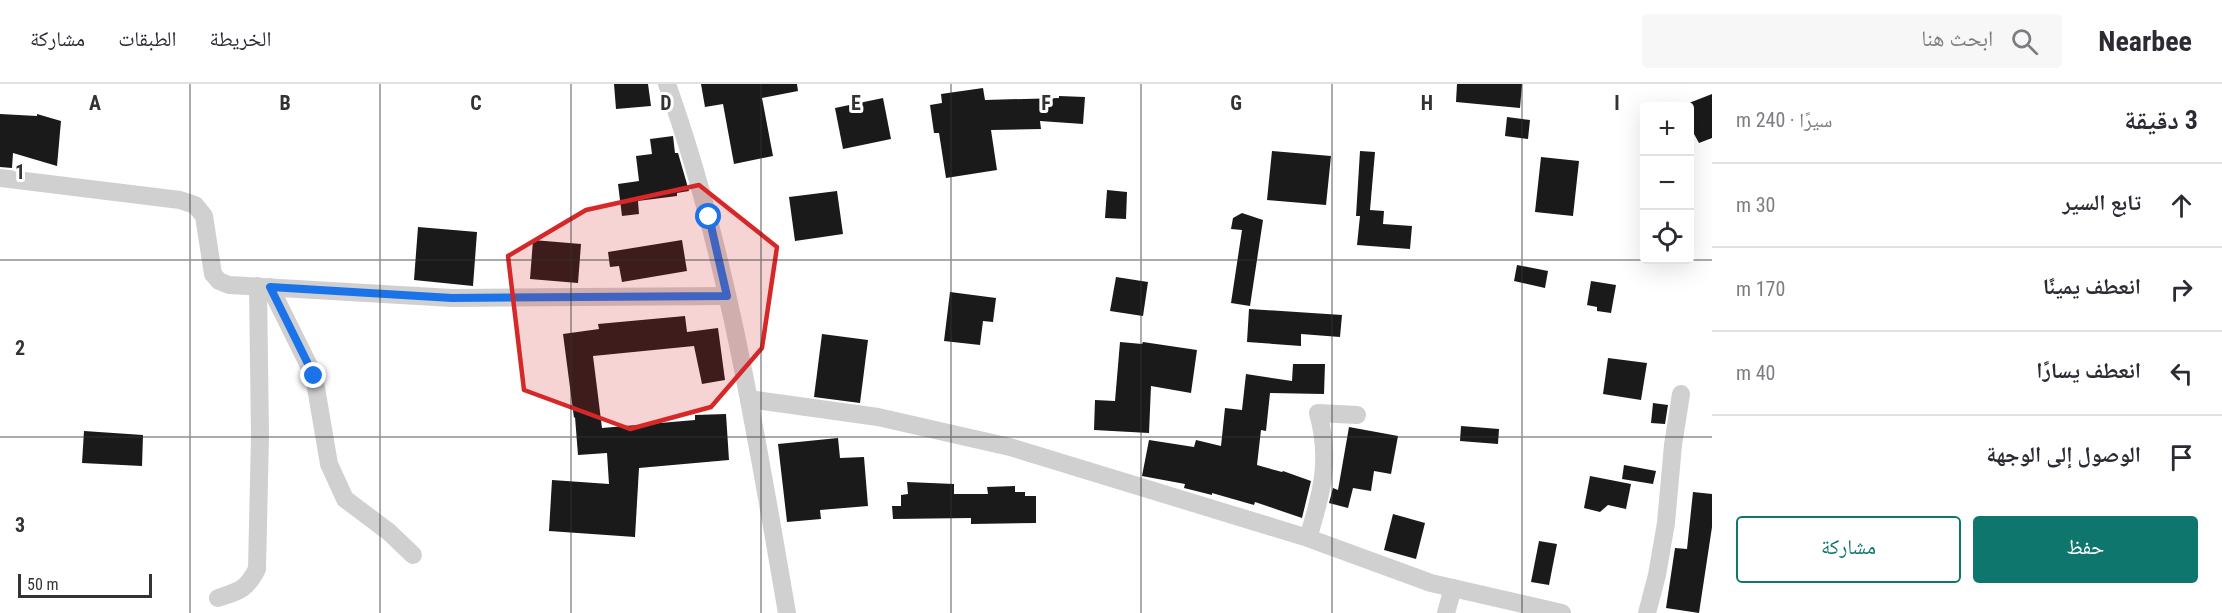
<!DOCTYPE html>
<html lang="ar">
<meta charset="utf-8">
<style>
:root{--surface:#fff;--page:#f7f7f7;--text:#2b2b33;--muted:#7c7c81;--line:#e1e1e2;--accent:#0f766e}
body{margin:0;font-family:"Roboto Condensed","Noto Naskh Arabic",sans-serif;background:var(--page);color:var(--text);direction:rtl}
.controls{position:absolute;right:18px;top:18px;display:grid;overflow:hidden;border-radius:6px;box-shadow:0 6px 24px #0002}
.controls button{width:54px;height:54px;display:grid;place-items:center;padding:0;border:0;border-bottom:2px solid var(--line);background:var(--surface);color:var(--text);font:30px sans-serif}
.scale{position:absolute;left:18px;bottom:15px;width:134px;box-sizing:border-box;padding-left:6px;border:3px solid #333;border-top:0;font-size:16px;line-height:21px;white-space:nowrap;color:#333;-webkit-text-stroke:4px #fff;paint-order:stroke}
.stop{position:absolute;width:18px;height:18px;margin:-14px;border:4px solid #1a73e8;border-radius:50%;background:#fff}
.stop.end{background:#1a73e8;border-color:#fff;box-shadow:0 2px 6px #0008}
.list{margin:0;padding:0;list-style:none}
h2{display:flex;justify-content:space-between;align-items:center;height:78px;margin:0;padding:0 24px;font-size:26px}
h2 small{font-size:20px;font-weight:400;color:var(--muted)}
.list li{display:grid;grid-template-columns:39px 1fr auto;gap:18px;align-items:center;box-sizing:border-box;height:84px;padding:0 24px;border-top:2px solid var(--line)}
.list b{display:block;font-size:22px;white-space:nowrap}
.list em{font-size:20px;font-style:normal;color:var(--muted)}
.actions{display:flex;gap:12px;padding:18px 24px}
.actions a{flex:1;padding:14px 0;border:2px solid var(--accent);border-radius:6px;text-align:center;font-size:21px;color:var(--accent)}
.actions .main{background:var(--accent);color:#fff}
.icon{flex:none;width:33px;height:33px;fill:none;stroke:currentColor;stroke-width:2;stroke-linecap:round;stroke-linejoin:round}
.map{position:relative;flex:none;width:1712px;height:529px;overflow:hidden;direction:ltr}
header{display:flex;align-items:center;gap:36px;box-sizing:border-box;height:84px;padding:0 30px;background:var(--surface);border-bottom:2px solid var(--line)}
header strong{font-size:28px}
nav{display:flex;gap:33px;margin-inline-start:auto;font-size:21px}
.search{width:420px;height:54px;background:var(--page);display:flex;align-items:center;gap:15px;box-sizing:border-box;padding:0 21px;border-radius:6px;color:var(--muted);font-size:22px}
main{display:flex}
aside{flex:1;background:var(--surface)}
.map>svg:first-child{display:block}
.building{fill:#1a1a1a}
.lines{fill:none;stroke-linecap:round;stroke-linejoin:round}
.minor{stroke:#d0d0d0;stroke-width:18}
.route{stroke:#1a73e8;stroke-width:8}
.marked{fill:#d62828;fill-opacity:0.2;stroke:#d62828;stroke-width:4.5;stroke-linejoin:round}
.grid{fill:none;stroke:#333;stroke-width:1.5;stroke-opacity:0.55}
.grid-label{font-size:20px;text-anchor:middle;font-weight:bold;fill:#333;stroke:#fff;stroke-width:6;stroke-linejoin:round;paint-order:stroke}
</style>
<header>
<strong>Nearbee</strong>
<div class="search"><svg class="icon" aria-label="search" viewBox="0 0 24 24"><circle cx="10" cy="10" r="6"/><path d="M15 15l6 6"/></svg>ابحث هنا</div>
<nav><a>الخريطة</a><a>الطبقات</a><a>مشاركة</a></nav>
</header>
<main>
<aside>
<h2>3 دقيقة<small>سيرًا · 240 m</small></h2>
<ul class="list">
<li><svg class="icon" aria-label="ahead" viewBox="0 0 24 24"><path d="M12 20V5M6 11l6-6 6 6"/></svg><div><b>تابع السير</b></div><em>30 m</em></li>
<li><svg class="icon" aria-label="right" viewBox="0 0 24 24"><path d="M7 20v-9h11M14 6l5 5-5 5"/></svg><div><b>انعطف يمينًا</b></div><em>170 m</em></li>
<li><svg class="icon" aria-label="left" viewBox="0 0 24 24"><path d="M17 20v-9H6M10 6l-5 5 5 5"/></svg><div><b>انعطف يسارًا</b></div><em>40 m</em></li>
<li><svg class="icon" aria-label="arrive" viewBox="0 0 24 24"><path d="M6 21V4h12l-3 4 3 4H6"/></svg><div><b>الوصول إلى الوجهة</b></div></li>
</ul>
<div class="actions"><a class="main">حفظ</a><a>مشاركة</a></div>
</aside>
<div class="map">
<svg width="1712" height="529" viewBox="0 0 1712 529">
<rect width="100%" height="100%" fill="#fff"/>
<g class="building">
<path d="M614,0H648L651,22L616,25Z"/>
<path d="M701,0H797L798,7L762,14L773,72L734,80L723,20L705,23Z"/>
<path d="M1457,0H1522L1520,24L1456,18Z"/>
<path d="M983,4L985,16L1059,14V12L1085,13L1083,40L1040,37L1041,45L991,46L997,86L946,94L939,49H934L930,21L942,19L941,10Z"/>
<path d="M1712,10V54L1699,59L1694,50L1689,52V19Z"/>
<path d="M883,14L891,55L843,65L835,24Z"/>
<path d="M0,30L37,32V30L61,37L57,82L13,69L12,84L0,83Z"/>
<path d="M1507,33L1530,36L1528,55L1505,52Z"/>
<path d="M673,52L675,69H678L689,107L677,109V112L638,117L639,130L622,132L618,100L639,97L636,72L652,70L650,55Z"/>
<path d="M1272,67L1331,72L1326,121L1267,116Z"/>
<path d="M1360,67L1375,68L1370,126L1384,127L1383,140L1412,142L1410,165L1357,161L1360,132H1356Z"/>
<path d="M1541,73L1579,77L1573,132L1535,128Z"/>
<path d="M1107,106L1127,108L1126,135L1105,134Z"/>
<path d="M837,107L843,150L795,157L789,113Z"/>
<path d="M1242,129L1263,136L1250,222L1231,219L1242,146L1231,145L1233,134Z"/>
<path d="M418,143L477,148L473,202L414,196Z"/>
<path d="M533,156L581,160L578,199L530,195Z"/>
<path d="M682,156L687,187L622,198L619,182L610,183L608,168Z"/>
<path d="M1517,181L1548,187L1545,204L1514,197Z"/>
<path d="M1116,193L1148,198L1143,232L1110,227Z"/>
<path d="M1591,197L1616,201L1611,229L1597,227V223L1587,221Z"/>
<path d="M950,208L996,214L993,238L983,237L980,261L944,257Z"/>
<path d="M1249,225L1342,231L1340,253L1301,250V262L1247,258Z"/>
<path d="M685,232L687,248L718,244L725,296L702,300L694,262L593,272L602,344L695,336V331L726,330L729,376L639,384L635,453L549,447L552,396L609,400L607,369L578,371L575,333L574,334L563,250L599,245L598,240Z"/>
<path d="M822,250L868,256L860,319L814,313Z"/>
<path d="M1120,258L1142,260L1143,258L1197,266L1191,309L1151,302L1149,349L1094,346L1095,316L1115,317Z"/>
<path d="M1608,274L1647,279L1641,316L1603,310Z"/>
<path d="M1293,280H1325L1324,310L1270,309L1266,347L1261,346L1257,381L1282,388L1283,387L1311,397L1302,434L1255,418L1254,421L1212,409V411L1184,404L1185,400L1142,392L1149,356L1194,363L1196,356L1221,362L1225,324L1242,326L1246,290L1292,297Z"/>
<path d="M1653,319L1668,321L1665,340L1651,339Z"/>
<path d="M1461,342L1499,345L1498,360L1460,357Z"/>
<path d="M1349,343L1398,352L1391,390L1374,387L1371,407L1353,404L1348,424L1329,419L1333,404L1338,406Z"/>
<path d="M84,347L143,351L142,382L82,379Z"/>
<path d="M838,354L840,374L864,373L868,422L820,426L821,435L787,438L778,360Z"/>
<path d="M1624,381L1656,387L1653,400L1622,395Z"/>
<path d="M1590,392L1631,400L1626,425L1608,421L1600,428L1584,424Z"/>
<path d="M907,398L954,400V410H988L987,403L1015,402V408H1025V412H1036V439L971,440V434L893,435L892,422H901V411L908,410Z"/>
<path d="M1693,408L1712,410V443L1699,529L1666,524L1675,464L1687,465Z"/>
<path d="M1393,430L1425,439L1416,475L1384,466Z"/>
<path d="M1539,457L1557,460L1549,501L1531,498Z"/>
</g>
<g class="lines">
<g class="minor">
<path d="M667,0C728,171 756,351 787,529"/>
<path d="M0,94L180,116L195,121L204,132L213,190L219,197L229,201L452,214L727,212"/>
<path d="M270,203L314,292L329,380L345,415L389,448L413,471"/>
<path d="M749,315L878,333L1010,363L1308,454L1431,499L1562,529"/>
<path d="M1308,454C1322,409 1331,375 1318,329L1357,331"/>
<path d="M218,514C240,507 246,506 257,485L260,352L258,202"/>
<path d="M1446,529L1453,504"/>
<path d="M1647,529L1657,491L1666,439L1673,361L1681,310"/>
</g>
</g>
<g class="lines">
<path class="route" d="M314,292L270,203L452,214L727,212L709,133"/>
</g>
<path class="marked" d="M699,101L777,163L762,264L711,323L630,345L524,306L508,172L586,126Z"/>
<path class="grid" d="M190,0V529M380,0V529M571,0V529M761,0V529M951,0V529M1141,0V529M1332,0V529M1522,0V529M0,176H1712M0,353H1712"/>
<g class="grid-label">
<text x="95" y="26">A</text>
<text x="285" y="26">B</text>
<text x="476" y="26">C</text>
<text x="666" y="26">D</text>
<text x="856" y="26">E</text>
<text x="1046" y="26">F</text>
<text x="1236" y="26">G</text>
<text x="1427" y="26">H</text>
<text x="1617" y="26">I</text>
<text x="20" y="95">1</text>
<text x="20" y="271">2</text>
<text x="20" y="448">3</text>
</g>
</svg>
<div class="controls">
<button>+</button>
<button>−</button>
<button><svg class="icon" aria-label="locate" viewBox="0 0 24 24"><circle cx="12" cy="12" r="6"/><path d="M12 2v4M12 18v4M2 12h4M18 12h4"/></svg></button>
</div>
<div class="scale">50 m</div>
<div class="stop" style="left:709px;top:133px"></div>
<div class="stop end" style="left:314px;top:292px"></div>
</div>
</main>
